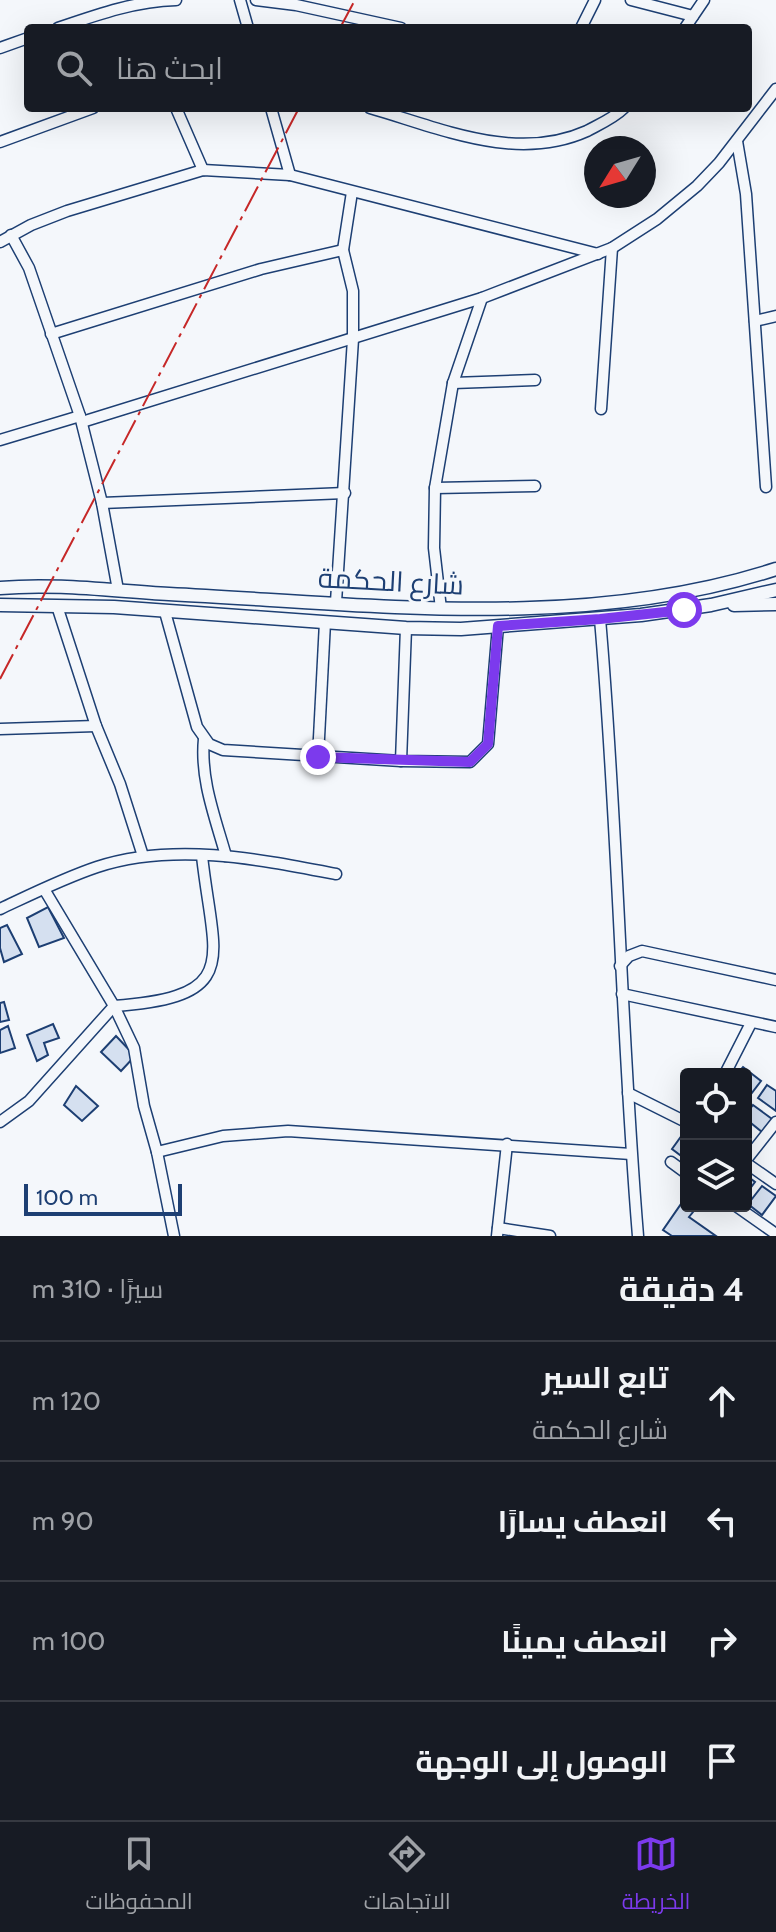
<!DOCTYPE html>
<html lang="ar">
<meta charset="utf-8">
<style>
:root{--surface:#171b24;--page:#20242c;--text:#f1f3f6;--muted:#9ea1a6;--line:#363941;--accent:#7c3aed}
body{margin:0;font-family:Cabin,Cairo,sans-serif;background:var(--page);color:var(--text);direction:rtl}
.controls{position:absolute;right:24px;bottom:24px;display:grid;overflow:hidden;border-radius:8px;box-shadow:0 8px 32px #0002}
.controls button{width:72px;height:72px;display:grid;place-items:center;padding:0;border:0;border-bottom:2px solid var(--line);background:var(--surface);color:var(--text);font:40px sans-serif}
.compass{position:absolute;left:584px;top:136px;width:72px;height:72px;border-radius:50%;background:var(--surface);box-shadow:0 8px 32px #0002;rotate:233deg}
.scale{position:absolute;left:24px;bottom:20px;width:158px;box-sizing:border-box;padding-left:8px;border:4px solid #1d3f73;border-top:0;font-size:22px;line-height:28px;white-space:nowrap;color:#1d3f73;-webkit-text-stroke:6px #f4f7fb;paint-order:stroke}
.stop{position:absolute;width:24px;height:24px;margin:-18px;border:6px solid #7c3aed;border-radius:50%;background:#fff}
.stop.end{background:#7c3aed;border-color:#fff;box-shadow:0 2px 8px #0008}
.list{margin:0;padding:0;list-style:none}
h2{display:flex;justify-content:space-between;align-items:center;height:104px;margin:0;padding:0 32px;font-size:34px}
h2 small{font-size:26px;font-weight:400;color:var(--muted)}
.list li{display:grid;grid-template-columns:52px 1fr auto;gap:24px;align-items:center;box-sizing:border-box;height:120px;padding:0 32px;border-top:2px solid var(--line)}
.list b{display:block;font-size:30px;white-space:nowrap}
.list p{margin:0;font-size:26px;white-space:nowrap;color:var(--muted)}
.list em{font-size:26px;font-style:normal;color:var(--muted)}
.icon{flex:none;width:44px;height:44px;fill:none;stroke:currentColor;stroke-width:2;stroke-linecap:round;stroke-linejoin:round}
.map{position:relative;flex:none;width:776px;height:1236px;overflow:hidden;direction:ltr}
.search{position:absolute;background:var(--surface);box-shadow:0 8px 32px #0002;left:24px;right:24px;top:24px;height:88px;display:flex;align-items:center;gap:20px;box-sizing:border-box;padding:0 28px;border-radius:8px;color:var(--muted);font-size:30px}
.sheet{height:584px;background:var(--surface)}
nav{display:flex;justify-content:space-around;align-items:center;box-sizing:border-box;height:112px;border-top:2px solid var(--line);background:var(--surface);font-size:22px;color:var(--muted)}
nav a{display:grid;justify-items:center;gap:4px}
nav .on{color:var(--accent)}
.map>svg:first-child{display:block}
.building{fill:#d5e0f0;stroke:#1d3f73;stroke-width:2}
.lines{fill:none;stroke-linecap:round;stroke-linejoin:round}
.minor-casing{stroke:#1d3f73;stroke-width:13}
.tertiary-casing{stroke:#1d3f73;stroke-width:15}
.minor{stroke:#f4f7fb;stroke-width:10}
.tertiary{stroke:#f4f7fb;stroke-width:12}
.power{stroke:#c62828;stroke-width:2;stroke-dasharray:28 6 4 6;stroke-linecap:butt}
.route{stroke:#7c3aed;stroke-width:10}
.labels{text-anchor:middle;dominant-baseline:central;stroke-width:6;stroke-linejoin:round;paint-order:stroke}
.street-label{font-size:28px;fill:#1d3f73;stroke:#f4f7fb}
</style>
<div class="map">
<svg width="776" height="1236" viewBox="0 0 776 1236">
<rect width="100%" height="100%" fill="#f4f7fb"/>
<g class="building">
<path d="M48,907L64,938L39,947L27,918Z"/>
<path d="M7,925L22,954L4,962L0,948V928Z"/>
<path d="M4,1002L9,1020L0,1022V1003Z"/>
<path d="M53,1024L59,1038L44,1043L48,1055L37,1061L27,1035Z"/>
<path d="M8,1026L15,1048L0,1053V1030Z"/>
<path d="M116,1036L135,1056L121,1071L101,1052Z"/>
<path d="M743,1067L761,1081L751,1094L746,1090V1074H737Z"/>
<path d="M767,1085L776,1091V1111L758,1098Z"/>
<path d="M76,1086L98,1106L82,1121L64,1105Z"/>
<path d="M753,1105L772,1119L762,1132L746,1119V1114Z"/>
<path d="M685,1131L686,1155L684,1158L672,1149Z"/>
<path d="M746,1175L755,1182L746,1194Z"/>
<path d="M762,1186L776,1196L762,1215L748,1204Z"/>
<path d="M681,1204L693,1212L689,1217L716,1236H672L663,1230Z"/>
</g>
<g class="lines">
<defs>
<g id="minor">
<path d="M240,0L248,28"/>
<path d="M256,0L296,5L401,28"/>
<path d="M631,0L693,16"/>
<path d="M58,28C96,15 135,1 176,0"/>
<path d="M581,28L595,0"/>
<path d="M685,28L704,0"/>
<path d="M0,48L28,38"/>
<path d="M176,108L203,170"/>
<path d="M271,108L290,175"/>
<path d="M370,108C440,128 516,163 587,131C600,124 614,118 624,108"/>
<path d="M737,141L746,194L766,487"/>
<path d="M0,142L93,108"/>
<path d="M11,235L29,268L80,416L102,503L118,590"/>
<path d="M0,242L31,225L67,211L203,170L290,175L598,254"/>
<path d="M755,321L776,316"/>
<path d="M51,334L261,269L343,250"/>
<path d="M453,383L535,380"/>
<path d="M601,409L612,248"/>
<path d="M82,422L482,298L612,248L657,219L697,186L719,163L776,89"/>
<path d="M0,440L80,416"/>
<path d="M435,488L535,486"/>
<path d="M102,503L345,493"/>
<path d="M336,602L353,339V291L343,250L352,192"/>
<path d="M57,606L96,726L120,784L143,856"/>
<path d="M441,609L434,548L435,488L453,383L482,298"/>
<path d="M165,612L197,727L209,744L223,750L401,761L470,762L488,744L498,626"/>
<path d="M600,619C618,824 621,1031 638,1236"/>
<path d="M0,729L96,726"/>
<path d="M204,739C200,779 215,817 226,856"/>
<path d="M318,757L325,622"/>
<path d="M401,761L406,628"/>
<path d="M44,889L114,1006L134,1048L144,1106L157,1152L174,1236"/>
<path d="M0,909C32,894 64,878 97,867C174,842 258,859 336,874"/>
<path d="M620,966L629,956L642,951L776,980"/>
<path d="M622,994L776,1027"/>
<path d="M725,1074L751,1023"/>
<path d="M628,1093L686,1122"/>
<path d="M0,1122L29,1101L114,1006C244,997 213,958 202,856"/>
<path d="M157,1152L223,1136L288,1131L631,1154"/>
<path d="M746,1160L776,1122"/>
<path d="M671,1162L686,1173"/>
<path d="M746,1163L776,1184"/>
<path d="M736,1206L776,1234"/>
<path d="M498,1228L550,1236"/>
<path d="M497,1236L507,1144"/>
</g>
<g id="tertiary">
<path d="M0,588C56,583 113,591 169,594C369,604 582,632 776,569"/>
<path d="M0,605L114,607L406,628L461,629L641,615L711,605L776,590"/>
<path d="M734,605L776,604"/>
</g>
</defs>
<use href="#minor" class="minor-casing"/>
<use href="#tertiary" class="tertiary-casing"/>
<use href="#minor" class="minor"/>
<use href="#tertiary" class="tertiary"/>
<g class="power">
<path d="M340,28L355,0"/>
<path d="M0,679L299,108"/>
</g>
</g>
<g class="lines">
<path class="route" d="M318,757L470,762L488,744L498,626L600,619L684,610"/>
</g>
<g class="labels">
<g class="street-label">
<text transform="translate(391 581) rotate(3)">شارع الحكمة</text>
</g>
</g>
</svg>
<div class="controls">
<button><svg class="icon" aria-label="locate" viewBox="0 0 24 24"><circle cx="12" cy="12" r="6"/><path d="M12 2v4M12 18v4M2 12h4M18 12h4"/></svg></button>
<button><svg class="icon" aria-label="layers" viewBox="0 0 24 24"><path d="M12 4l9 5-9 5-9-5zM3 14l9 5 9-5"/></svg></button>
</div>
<svg class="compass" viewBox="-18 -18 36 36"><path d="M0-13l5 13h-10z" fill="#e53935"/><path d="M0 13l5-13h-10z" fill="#9ea1a6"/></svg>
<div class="scale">100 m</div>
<div class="stop" style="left:684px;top:610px"></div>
<div class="stop end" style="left:318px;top:757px"></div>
<div class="search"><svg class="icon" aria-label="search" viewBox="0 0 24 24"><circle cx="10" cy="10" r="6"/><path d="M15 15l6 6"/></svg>ابحث هنا</div>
</div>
<section class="sheet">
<h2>4 دقيقة<small>سيرًا · 310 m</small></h2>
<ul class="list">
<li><svg class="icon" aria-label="ahead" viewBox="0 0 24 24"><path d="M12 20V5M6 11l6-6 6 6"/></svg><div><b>تابع السير</b><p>شارع الحكمة</p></div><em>120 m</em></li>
<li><svg class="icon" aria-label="left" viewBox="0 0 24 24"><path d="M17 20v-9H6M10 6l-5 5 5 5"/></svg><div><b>انعطف يسارًا</b></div><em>90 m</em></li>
<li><svg class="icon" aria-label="right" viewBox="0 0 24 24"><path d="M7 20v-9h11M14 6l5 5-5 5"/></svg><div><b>انعطف يمينًا</b></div><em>100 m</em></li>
<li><svg class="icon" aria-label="arrive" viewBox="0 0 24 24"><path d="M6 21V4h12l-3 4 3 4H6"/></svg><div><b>الوصول إلى الوجهة</b></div></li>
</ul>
</section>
<nav>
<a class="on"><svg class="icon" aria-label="map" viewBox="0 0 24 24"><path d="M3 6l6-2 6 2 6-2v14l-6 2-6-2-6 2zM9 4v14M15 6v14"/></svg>الخريطة</a>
<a><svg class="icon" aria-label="directions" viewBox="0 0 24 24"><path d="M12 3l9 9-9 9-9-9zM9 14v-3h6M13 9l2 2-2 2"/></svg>الاتجاهات</a>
<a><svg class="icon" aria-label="saved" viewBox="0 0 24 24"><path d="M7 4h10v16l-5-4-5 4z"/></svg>المحفوظات</a>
</nav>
